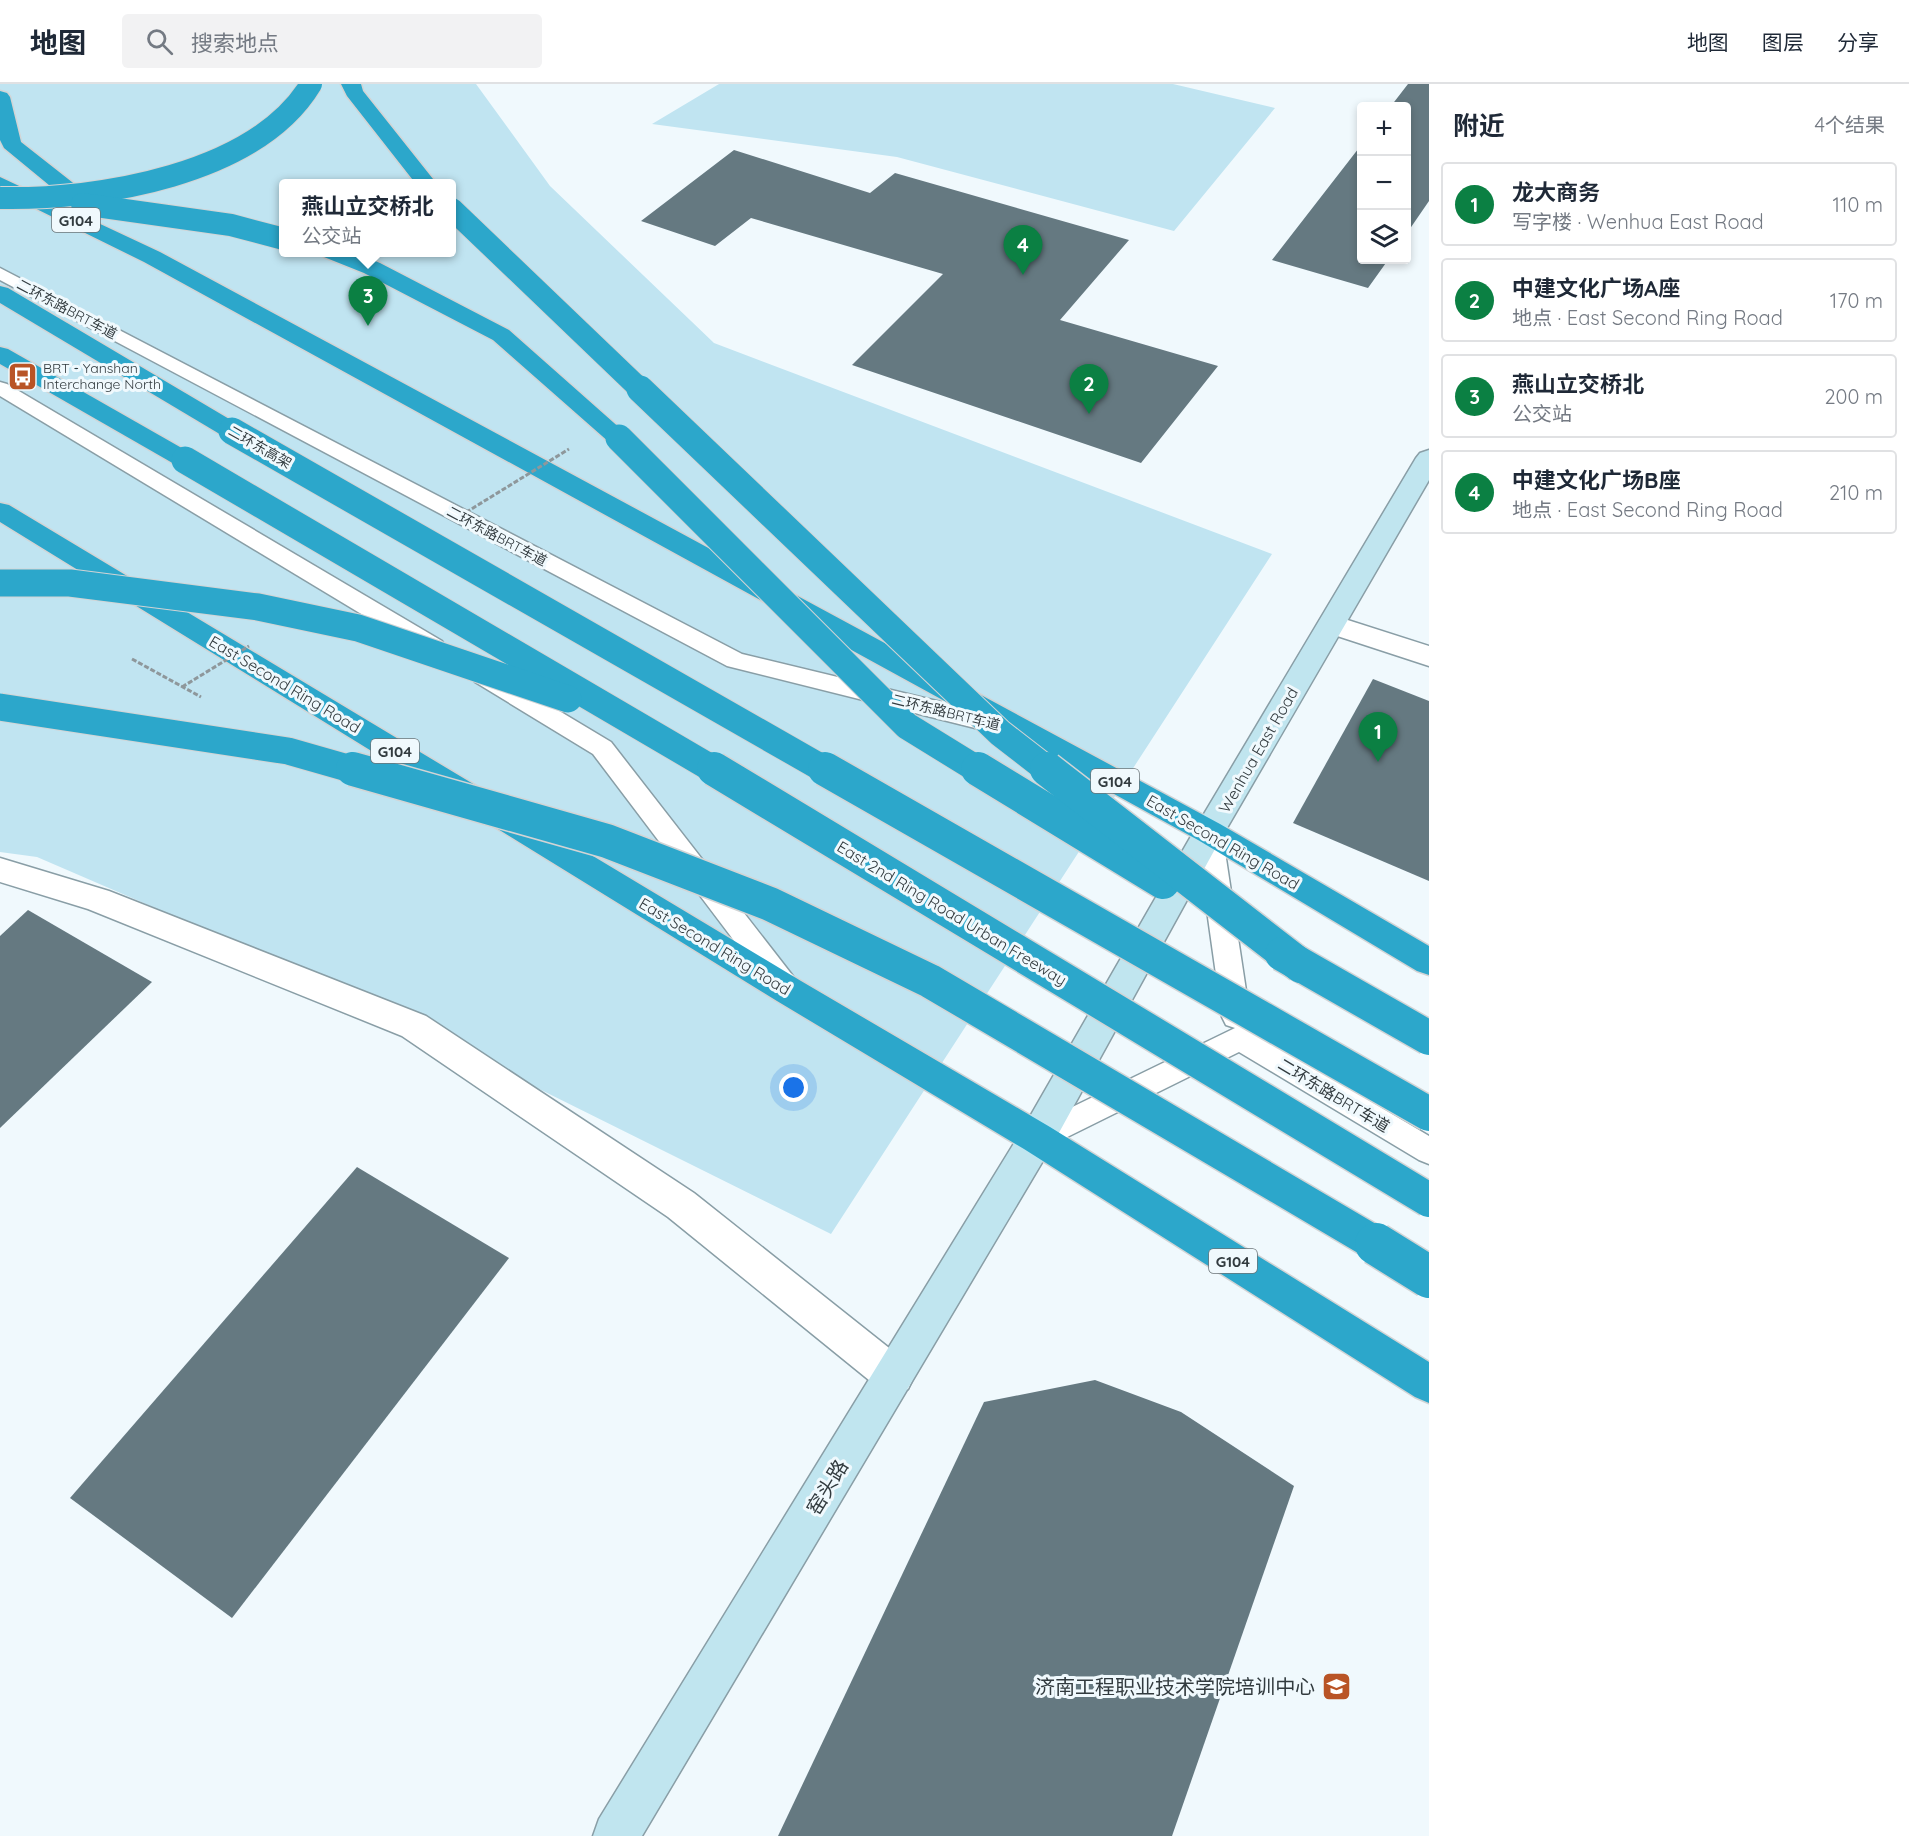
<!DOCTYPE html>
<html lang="zh">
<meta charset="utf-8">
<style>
:root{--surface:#fff;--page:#f2f2f3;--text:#1f2937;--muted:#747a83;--line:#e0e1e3;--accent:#0b8043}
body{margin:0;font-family:Quicksand,"Noto Sans SC",sans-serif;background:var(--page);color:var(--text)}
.controls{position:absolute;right:18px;top:18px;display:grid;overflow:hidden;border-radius:6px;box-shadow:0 3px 9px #0003}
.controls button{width:54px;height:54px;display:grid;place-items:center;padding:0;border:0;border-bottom:2px solid var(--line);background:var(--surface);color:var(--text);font:30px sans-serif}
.you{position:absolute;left:794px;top:1004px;width:21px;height:21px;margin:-15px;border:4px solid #fff;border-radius:50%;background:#1a73e8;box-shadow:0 0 0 9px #1a73e833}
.badge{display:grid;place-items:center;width:39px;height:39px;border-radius:50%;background:var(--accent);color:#fff;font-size:20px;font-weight:700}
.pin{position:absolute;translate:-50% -50px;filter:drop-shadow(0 2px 3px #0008)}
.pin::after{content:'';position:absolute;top:32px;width:21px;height:18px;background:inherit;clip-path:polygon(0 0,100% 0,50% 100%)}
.popup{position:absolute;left:279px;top:95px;width:177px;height:78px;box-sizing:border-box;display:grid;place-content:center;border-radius:6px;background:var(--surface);filter:drop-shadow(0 2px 4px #0005);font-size:20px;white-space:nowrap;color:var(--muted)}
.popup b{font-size:22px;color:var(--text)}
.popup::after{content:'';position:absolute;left:50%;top:100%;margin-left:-12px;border:12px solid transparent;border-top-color:var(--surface)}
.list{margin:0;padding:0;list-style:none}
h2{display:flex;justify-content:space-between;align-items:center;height:78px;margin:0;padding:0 24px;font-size:26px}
h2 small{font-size:20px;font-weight:400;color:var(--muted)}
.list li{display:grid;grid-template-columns:39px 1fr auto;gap:18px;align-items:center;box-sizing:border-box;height:84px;margin:0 12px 12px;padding:0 12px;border:2px solid var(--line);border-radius:6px}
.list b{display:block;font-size:22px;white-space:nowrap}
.list p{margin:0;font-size:20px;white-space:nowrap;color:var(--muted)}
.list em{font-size:20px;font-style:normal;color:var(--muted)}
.icon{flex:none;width:33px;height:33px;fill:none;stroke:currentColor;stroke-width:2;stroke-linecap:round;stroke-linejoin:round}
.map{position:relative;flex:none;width:1429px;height:1752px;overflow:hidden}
header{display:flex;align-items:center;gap:36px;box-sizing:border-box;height:84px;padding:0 30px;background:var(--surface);border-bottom:2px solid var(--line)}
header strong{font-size:28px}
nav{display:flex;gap:33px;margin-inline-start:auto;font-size:21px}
.search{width:420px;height:54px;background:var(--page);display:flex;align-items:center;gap:15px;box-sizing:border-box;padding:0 21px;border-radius:6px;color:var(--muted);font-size:22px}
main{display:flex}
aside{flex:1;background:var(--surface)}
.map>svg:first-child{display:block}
.green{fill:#c0e4f1;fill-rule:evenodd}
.building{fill:#657981}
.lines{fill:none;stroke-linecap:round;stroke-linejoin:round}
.lane-casing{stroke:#899ea6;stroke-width:3}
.street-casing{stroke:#899ea6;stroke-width:3}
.secondary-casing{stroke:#899ea6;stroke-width:3}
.highway-casing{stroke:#d2d4d5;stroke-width:3}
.path{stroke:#8e979b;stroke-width:3;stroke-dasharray:5 2;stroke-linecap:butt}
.lane{fill:#fff;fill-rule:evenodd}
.street{fill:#fff;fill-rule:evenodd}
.secondary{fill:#c0e5ef;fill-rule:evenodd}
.highway{fill:#2ca7cb;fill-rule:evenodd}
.highway-bridge-far3-casing{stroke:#d2d4d5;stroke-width:24;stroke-linecap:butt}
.highway-bridge-far2-casing{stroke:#d2d4d5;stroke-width:29;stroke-linecap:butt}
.highway-bridge-far1-casing{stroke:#d2d4d5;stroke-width:37;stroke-linecap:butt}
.highway-bridge-casing{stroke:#d2d4d5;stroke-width:45;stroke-linecap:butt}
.path-bridge{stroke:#8e979b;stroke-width:3;stroke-dasharray:5 2;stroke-linecap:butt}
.highway-bridge-far3{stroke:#2ca7cb;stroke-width:22}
.highway-bridge-far2{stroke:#2ca7cb;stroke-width:27}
.highway-bridge-far1{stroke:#2ca7cb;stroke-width:34}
.highway-bridge{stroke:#2ca7cb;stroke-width:42}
.labels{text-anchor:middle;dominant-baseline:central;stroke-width:6;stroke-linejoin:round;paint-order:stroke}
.far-street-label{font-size:14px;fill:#323b3f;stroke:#f0f9fd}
.far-poi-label{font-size:14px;fill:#323b3f;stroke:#f0f9fd;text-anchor:start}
.shield{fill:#f0f9fd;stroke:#6b7478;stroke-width:1.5}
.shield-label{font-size:15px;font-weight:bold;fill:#323b3f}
.street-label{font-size:16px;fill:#323b3f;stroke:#f0f9fd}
.near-street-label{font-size:20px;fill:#323b3f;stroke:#f0f9fd}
.near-poi-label{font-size:20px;fill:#323b3f;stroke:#f0f9fd;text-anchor:end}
</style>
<header>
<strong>地图</strong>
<div class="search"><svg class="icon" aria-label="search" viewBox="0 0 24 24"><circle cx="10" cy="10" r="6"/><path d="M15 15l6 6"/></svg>搜索地点</div>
<nav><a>地图</a><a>图层</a><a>分享</a></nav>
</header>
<main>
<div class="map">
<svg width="1429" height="1752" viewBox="0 0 1429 1752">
<rect width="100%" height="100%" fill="#f0f9fd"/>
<g class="green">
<path d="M0,0H476L550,102L714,259L1272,470L831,1150L308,890L37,773L0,768ZM284,100H452V168H284Z"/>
<path d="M719,0H1173L1275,24L1174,147L897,73L652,40Z"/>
</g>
<g class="building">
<path d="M1408,0H1429V117L1407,149V22H1391Z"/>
<path d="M1362,60V176H1388L1368,204L1272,176Z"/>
<path d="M734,66L870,109L895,89L1129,156L1060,236L1218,282L1141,379L852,281L943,190L751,134L715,162L641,137Z"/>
<path d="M1373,595L1429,617V797L1293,739Z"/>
<path d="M28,826L152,898L0,1044V852Z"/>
<path d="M357,1083L509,1174L232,1534L70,1414Z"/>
<path d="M1095,1296L1181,1328L1294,1402L1172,1752H778L984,1318Z"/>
</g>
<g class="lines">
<defs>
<g id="lane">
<path d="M0,184L742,570L999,632L1007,635L1011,641L1007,647L999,650L727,582L0,196Z"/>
<path d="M0,298L7,300L442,557L446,563L442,569L434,571L426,569L0,312Z"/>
<path d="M483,584L491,586L611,658L796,896L800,904L796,912L786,915L776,912L593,670L475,598L471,592L475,586Z"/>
<path d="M1209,738L1218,741L1222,748L1250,933L1246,941L1241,943L1250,946L1429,1052V1080L1419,1076L1239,968L1047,1063L1037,1067L1027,1063L1022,1054L1027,1045L1235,944L1226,941L1222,933L1196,748L1200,741Z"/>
</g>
<g id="street">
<path d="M1332,531L1429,562V582L1322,547L1318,540L1322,533Z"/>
<path d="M0,774L109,807L426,932L694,1109L908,1279L914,1292L908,1305L894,1311L880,1305L668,1133L402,952L88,825L0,798Z"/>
</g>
<path id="secondary" d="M1429,366V396L1220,756L1050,1065L642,1752H593L599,1735L1024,1043L1198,740L1416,374L1420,369Z"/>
<g id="highway">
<path d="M341,0H361L363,7L437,100H416L347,12Z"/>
<path d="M0,7L7,9L10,13L21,58L105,124L108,129L105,134L97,135L89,134L4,64L0,56Z"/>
<path d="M0,93L160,168L1220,740L1429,862V891L1417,887L1198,756L144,178L0,107Z"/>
<path d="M321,168H353L380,179L509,246L631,354L628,359L619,361L610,359L493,256L364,189L324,173Z"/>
<path d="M0,202L8,204L241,342L244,347L241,352L232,354L223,352L0,219Z"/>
<path d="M0,263L8,265L194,371L198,376L194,381L185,384L176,381L0,280Z"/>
<path d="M0,419L9,421L801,897L1050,1043L1429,1278V1319L1415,1313L1024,1065L777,917L0,438Z"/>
</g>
</defs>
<use href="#lane" class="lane-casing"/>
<use href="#street" class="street-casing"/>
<use href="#secondary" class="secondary-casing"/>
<use href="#highway" class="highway-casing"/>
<path class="path" d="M132,575L201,613"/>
<use href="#lane" class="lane"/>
<use href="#street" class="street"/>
<use href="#secondary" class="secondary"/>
<use href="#highway" class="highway"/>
<defs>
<g id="highway-bridge-far3">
<path d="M0,114C98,116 256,91 311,0"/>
<path d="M82,120L231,141L284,155"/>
<path d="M452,125L641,306"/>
</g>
<g id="highway-bridge-far2">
<path d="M640,305L1000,649L1049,687"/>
<path d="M232,347L827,687"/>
<path d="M619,354L907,642L980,687"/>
<path d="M185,376L716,687"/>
<path d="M0,499H70L258,523L358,544L568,615"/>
<path d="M0,623L288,667L358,687"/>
</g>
<g id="highway-bridge-far1">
<path d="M353,685L607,757L770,820L930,897L1378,1161"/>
<path d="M714,685L1429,1116"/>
<path d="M825,685L1429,1030"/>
<path d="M978,685L1163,798"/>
<path d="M1047,685L1301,882"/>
<path d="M1282,870L1429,954"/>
</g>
<path id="highway-bridge" d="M1376,1160L1429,1193"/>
</defs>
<use href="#highway-bridge-far3" class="highway-bridge-far3-casing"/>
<use href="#highway-bridge-far2" class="highway-bridge-far2-casing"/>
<use href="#highway-bridge-far1" class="highway-bridge-far1-casing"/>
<use href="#highway-bridge" class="highway-bridge-casing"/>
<g class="path-bridge">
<path d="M460,432L569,365"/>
<path d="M182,603L249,562"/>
</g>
<use href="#highway-bridge-far3" class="highway-bridge-far3"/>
<use href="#highway-bridge-far2" class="highway-bridge-far2"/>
<use href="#highway-bridge-far1" class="highway-bridge-far1"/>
<use href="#highway-bridge" class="highway-bridge"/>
</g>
<defs>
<symbol id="bus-square" viewBox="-11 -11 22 22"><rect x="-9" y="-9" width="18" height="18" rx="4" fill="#b95426" stroke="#f0f9fd"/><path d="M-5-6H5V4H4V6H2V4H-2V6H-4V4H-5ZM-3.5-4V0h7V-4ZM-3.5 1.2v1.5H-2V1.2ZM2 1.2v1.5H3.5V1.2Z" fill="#fff"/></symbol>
<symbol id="university-square" viewBox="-11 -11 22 22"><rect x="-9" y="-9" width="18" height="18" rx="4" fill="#b95426" stroke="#f0f9fd"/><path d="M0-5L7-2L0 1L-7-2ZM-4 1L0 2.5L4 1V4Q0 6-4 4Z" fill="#fff"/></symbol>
</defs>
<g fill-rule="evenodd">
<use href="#bus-square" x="6" y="276" width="33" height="33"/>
<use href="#university-square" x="1320" y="1586" width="33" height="33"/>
</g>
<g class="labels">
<g class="far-street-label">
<text transform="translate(67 225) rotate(28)">二环东路BRT车道</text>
<text transform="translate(260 363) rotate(30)">二环东高架</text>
<text transform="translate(497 452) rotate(28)">二环东路BRT车道</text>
<text transform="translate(946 628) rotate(14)">二环东路BRT车道</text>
</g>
<g class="far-poi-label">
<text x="43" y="284">BRT - Yanshan<tspan x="43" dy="16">Interchange North</tspan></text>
</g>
<g class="shield">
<rect x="52" y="124" width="48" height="24" rx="4.5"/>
<rect x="371" y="655" width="48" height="24" rx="4.5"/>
<rect x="1091" y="685" width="48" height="24" rx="4.5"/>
<rect x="1209" y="1165" width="48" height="24" rx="4.5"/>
</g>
<g class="shield-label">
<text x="76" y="136">G104</text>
<text x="395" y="667">G104</text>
<text x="1115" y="697">G104</text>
<text x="1233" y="1177">G104</text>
</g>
<g class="street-label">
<text transform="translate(285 600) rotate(31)">East Second Ring Road</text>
<text transform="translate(1258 666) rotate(-60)">Wenhua East Road</text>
<text transform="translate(1223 758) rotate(30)">East Second Ring Road</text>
<text transform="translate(952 829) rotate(31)">East 2nd Ring Road Urban Freeway</text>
<text transform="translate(715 862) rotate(31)">East Second Ring Road</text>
<text transform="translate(1334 1011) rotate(31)">二环东路BRT车道</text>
</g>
<g class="near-street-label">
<text transform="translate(827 1403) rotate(-59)">窑头路</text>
</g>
<g class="near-poi-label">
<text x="1315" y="1602">济南工程职业技术学院培训中心</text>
</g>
</g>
</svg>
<div class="controls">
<button>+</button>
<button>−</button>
<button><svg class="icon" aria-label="layers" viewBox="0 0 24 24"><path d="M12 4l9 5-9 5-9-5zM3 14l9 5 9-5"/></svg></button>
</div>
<div class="you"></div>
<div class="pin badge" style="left:1378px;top:678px">1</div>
<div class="pin badge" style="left:1089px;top:330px">2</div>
<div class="pin badge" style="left:368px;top:242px">3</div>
<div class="popup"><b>燕山立交桥北</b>公交站</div>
<div class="pin badge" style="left:1023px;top:191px">4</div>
</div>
<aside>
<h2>附近<small>4个结果</small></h2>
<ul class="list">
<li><span class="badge">1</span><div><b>龙大商务</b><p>写字楼 · Wenhua East Road</p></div><em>110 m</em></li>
<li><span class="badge">2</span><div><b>中建文化广场A座</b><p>地点 · East Second Ring Road</p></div><em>170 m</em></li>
<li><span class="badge">3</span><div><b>燕山立交桥北</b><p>公交站</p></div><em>200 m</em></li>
<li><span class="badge">4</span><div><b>中建文化广场B座</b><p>地点 · East Second Ring Road</p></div><em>210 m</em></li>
</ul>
</aside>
</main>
